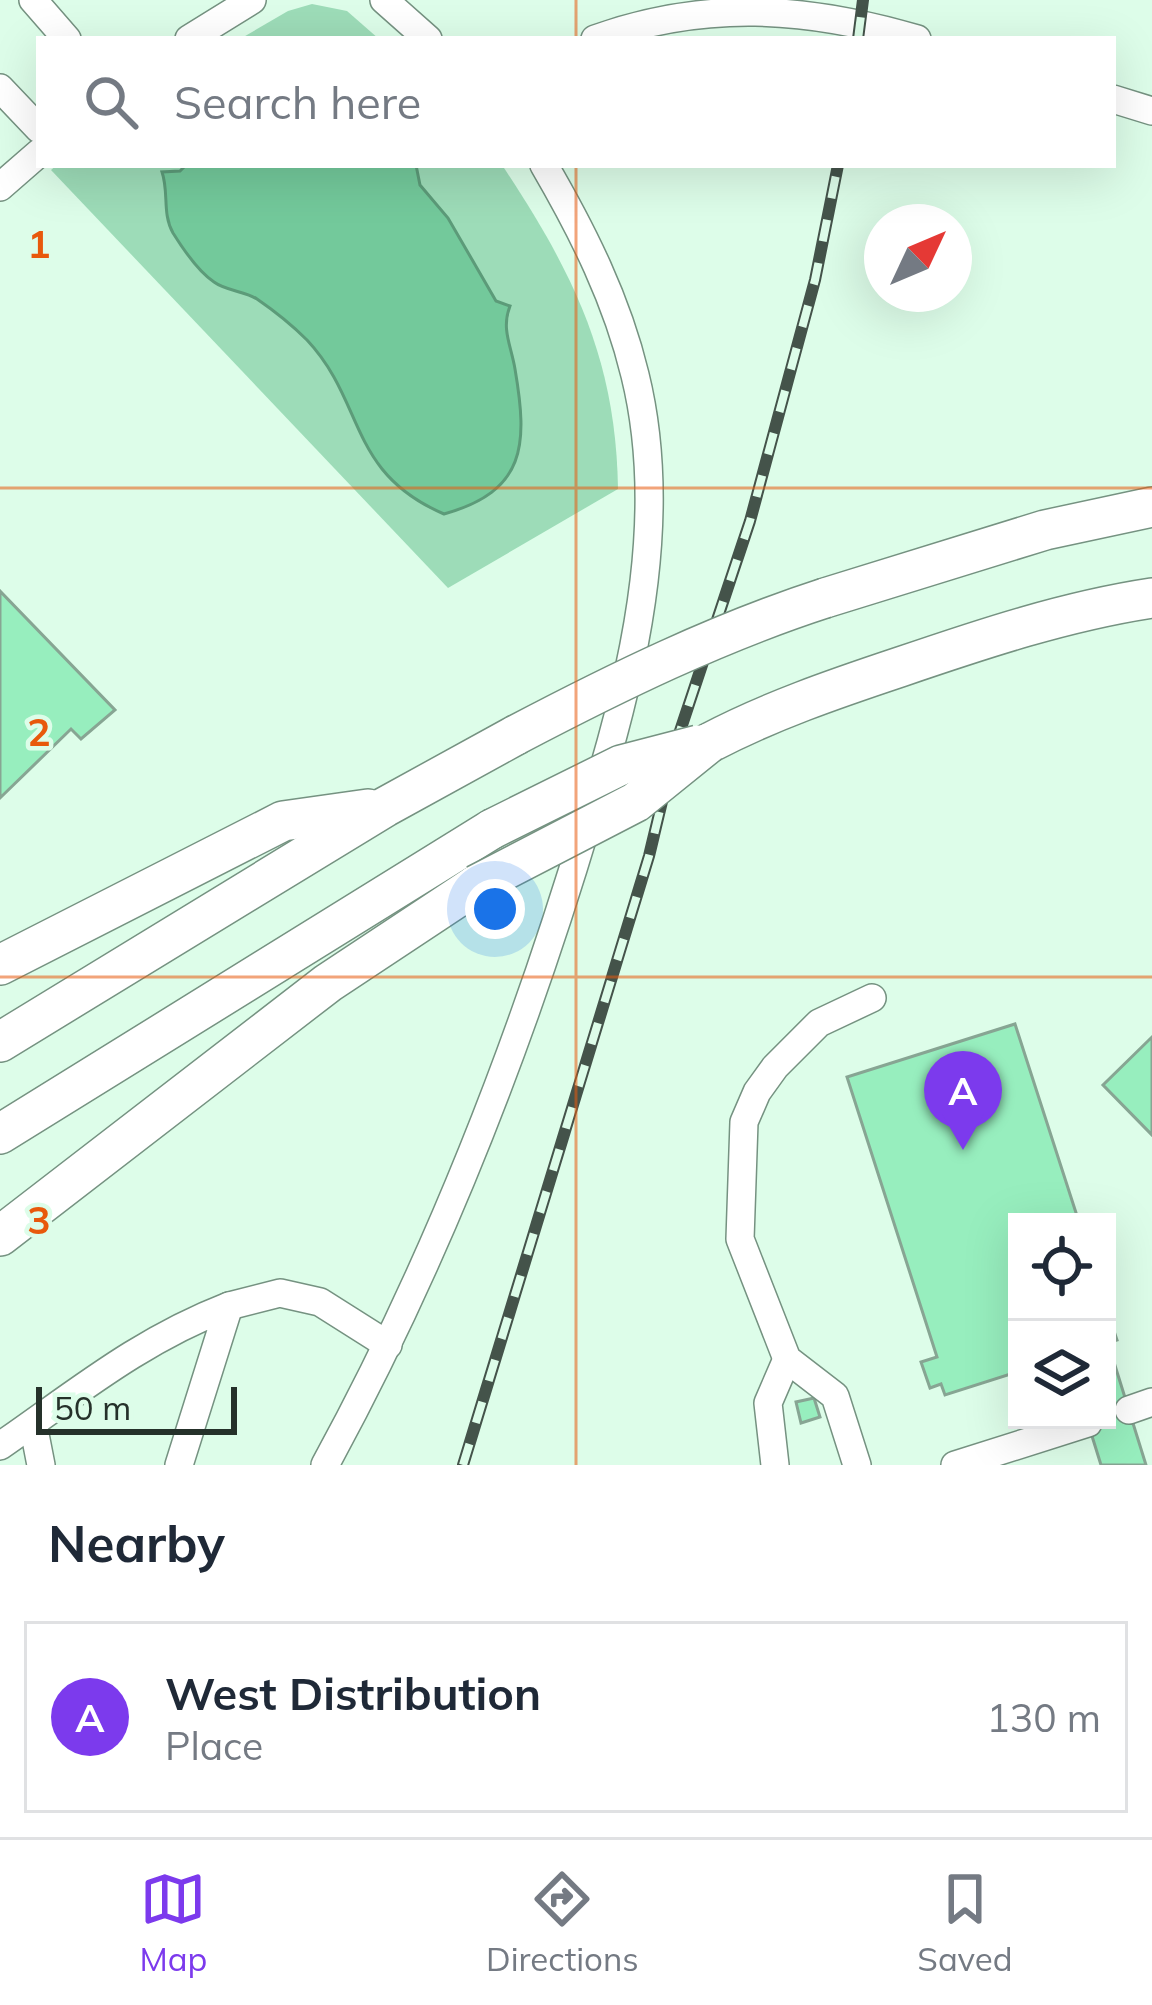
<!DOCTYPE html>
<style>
:root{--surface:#fff;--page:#f6f6f7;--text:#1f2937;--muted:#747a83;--line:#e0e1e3;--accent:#7c3aed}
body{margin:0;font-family:Mulish,sans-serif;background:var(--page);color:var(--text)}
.controls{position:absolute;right:36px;bottom:36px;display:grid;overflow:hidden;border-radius:0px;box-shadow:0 12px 48px #0002}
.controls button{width:108px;height:108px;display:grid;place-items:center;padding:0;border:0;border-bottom:3px solid var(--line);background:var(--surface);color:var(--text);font:60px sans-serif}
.compass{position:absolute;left:864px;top:204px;width:108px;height:108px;border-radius:50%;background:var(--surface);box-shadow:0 12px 48px #0002;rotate:46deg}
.scale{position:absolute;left:36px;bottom:30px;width:201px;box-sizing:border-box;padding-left:12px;border:6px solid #25312a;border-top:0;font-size:33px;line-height:42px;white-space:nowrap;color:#25312a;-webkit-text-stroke:9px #ddfde9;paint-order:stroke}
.you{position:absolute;left:495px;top:909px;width:42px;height:42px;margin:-30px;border:9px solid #fff;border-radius:50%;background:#1a73e8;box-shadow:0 0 0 18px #1a73e833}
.badge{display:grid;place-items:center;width:78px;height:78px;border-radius:50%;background:var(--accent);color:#fff;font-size:39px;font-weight:700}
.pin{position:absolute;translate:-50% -99px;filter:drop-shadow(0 3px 6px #0008)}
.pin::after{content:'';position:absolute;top:63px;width:42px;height:36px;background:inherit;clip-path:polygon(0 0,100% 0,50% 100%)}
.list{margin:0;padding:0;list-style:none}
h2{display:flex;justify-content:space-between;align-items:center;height:156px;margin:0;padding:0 48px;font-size:51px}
h2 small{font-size:39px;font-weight:400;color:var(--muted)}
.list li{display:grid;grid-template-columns:78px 1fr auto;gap:36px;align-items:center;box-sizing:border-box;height:192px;margin:0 24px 24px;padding:0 24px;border:3px solid var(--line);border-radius:0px}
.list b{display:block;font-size:45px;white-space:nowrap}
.list p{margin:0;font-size:39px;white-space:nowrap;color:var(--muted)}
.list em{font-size:39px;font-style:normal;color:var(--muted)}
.icon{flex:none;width:66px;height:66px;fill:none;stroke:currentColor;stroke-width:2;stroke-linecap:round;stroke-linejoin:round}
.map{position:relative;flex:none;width:1152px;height:1465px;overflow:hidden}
.search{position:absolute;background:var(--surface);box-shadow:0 12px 48px #0002;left:36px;right:36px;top:36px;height:132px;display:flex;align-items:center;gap:30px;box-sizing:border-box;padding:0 42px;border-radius:0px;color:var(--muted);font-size:45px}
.sheet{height:372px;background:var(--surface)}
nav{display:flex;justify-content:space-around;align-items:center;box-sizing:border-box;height:168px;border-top:3px solid var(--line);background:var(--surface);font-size:33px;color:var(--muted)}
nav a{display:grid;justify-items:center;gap:6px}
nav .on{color:var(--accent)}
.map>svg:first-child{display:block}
.green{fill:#9ddcb8}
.water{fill:#73c99b;stroke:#5c9b79;stroke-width:3}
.building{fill:#97eebe;stroke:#87a593;stroke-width:3}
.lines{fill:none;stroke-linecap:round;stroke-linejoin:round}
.minor-casing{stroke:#759281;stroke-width:30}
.highway-casing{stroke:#759281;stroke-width:42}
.minor{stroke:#fff;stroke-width:27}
.highway{stroke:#fff;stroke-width:39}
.rail-casing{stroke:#44534a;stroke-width:12}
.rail{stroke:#ddfde9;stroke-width:8;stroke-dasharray:22;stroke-linecap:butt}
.highway-bridge-casing{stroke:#759281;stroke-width:42;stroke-linecap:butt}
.highway-bridge{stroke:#fff;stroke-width:39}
.grid{fill:none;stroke:#e8590c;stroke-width:3;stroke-opacity:0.55}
.grid-label{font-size:39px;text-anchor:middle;font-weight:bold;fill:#e8590c;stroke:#ddfde9;stroke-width:9;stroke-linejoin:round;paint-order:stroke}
</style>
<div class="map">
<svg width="1152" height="1465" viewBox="0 0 1152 1465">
<rect width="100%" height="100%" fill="#ddfde9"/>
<g class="green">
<path d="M312,4L347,11L379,39H240L288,11Z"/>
<path d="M57,165H502C573,272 616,358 618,489L448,588L51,170Z"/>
</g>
<path class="water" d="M186,165H416L420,185L448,218L496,301L510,306C501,329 511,345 515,369C528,445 526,491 444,514C347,472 366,403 307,340C293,326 273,310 257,299C245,291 226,291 214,282C199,272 183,249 173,233C162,214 169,192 162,172L180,171Z"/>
<g class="building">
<path d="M0,591L115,710L81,739L71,729L0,798Z"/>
<path d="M1015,1024L1079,1222H1017V1372L945,1395L941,1384L930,1388L921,1362L937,1357L847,1077Z"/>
<path d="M1152,1037V1135L1103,1085Z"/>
<path d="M1107,1310L1117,1340L1107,1343Z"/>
<path d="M1107,1343H1108L1146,1465H1101L1087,1420H1107Z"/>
<path d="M814,1398L820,1417L801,1423L796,1402Z"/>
</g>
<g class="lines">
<defs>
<g id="minor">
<path d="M33,0L67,39"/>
<path d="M384,0L428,39"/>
<path d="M189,39L252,0"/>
<path d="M595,39C704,0 805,6 917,39"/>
<path d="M0,88L39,129"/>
<path d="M1113,99L1152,111"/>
<path d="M544,165C583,232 617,300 635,375C668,509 638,655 599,784"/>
<path d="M0,187L39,153"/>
<path d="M229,1306L280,1293L320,1302L388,1345"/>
<path d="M1129,1410L1152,1402"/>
<path d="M33,1424L41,1465"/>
<path d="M0,1446C78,1392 139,1341 229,1306L179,1465"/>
<path d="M325,1465C437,1260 521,1044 588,820"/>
<path d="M775,1465L768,1403L787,1359"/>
<path d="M857,1465L835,1396L787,1359L740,1239L744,1122L757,1092L775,1067L819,1023L872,998"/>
<path d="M955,1465L1088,1423"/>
</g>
<g id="highway">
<path d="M825,598L1045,530L1152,507"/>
<path d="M709,743C770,711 834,689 900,667C982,639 1066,611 1152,598"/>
<path d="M0,965L283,821L368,809"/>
<path d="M0,1042L385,807L516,735"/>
<path d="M0,1134L492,829"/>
<path d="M0,1236L328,983L476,885"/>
</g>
</defs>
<use href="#minor" class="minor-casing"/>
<use href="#highway" class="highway-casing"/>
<use href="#minor" class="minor"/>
<use href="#highway" class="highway"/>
<defs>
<g id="rail">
<path d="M858,39L863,0"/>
<path d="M463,1465L649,856L676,743L750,521L815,280L838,165"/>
</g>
</defs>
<use href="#rail" class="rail-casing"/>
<use href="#rail" class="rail"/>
<defs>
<g id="highway-bridge">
<path d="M516,735C617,682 717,633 825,598"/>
<path d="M492,829L621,765L698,745"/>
<path d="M476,885L636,802L709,743"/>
</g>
</defs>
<use href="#highway-bridge" class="highway-bridge-casing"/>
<use href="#highway-bridge" class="highway-bridge"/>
</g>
<path class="grid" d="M576,0V39M576,165V1465M0,488H1152M0,977H1152"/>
<g class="grid-label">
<text x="39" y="258">1</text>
<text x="39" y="746">2</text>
<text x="39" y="1234">3</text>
</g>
</svg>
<div class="controls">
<button><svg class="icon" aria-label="locate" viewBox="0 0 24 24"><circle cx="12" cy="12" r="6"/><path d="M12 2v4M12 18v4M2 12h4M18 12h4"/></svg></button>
<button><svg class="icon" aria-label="layers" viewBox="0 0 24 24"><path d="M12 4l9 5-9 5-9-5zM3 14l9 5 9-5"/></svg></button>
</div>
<svg class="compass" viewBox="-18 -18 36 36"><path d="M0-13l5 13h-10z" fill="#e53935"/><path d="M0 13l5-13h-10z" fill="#747a83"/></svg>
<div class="scale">50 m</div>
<div class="you"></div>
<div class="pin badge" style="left:963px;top:1150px">A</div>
<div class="search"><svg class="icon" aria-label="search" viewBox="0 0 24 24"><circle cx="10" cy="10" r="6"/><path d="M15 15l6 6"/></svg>Search here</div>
</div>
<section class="sheet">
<h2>Nearby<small></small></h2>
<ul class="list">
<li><span class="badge">A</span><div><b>West Distribution</b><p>Place</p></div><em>130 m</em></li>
</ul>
</section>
<nav>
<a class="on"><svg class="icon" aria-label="map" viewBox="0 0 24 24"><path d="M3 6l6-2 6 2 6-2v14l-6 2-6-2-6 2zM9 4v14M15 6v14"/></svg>Map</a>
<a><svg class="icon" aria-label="directions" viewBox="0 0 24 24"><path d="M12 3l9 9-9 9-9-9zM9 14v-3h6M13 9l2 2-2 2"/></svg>Directions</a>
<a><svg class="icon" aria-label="saved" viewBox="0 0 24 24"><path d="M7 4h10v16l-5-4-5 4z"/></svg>Saved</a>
</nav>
